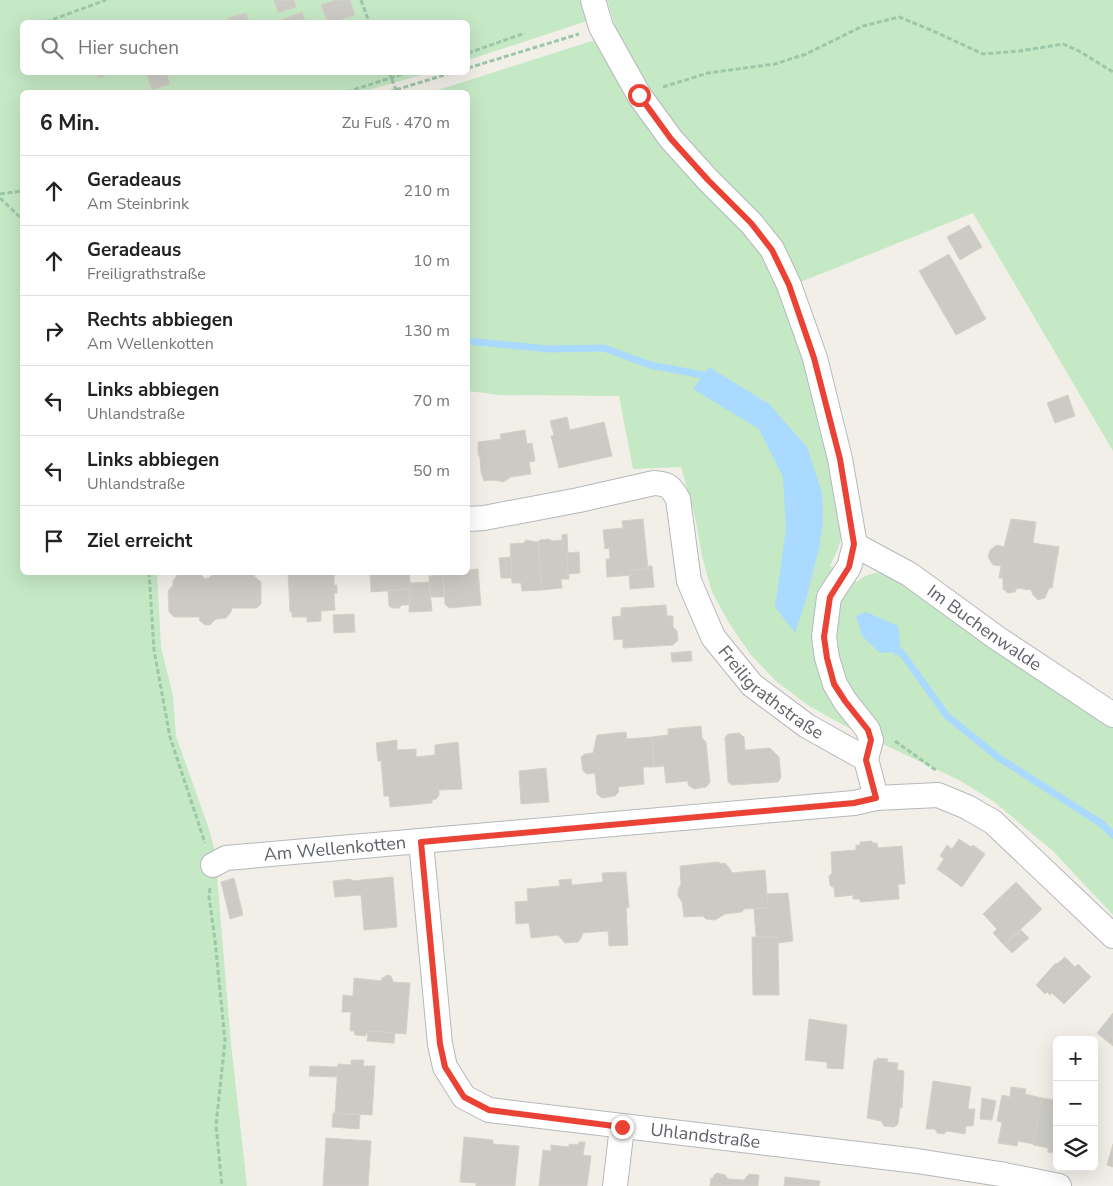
<!DOCTYPE html>
<html lang="de">
<meta charset="utf-8">
<style>
:root{--surface:#fff;--page:#f2f2f2;--text:#222;--muted:#767676;--line:#e0e0e0}
body{margin:0;font-family:"Nunito Sans",sans-serif;background:var(--page);color:var(--text)}
.controls{position:absolute;right:15px;bottom:15px;display:grid;overflow:hidden;border-radius:8px;box-shadow:0 5px 20px #0002}
.controls button{width:45px;height:45px;display:grid;place-items:center;padding:0;border:0;border-bottom:1px solid var(--line);background:var(--surface);color:var(--text);font:25px sans-serif}
.stop{position:absolute;width:15px;height:15px;margin:-11px;border:4px solid #ea4335;border-radius:50%;background:#fff}
.stop.end{background:#ea4335;border-color:#fff;box-shadow:0 1px 5px #0008}
.list{margin:0;padding:0;list-style:none}
h2{display:flex;justify-content:space-between;align-items:center;height:65px;margin:0;padding:0 20px;font-size:21px}
h2 small{font-size:16px;font-weight:400;color:var(--muted)}
.list li{display:grid;grid-template-columns:32px 1fr auto;gap:15px;align-items:center;box-sizing:border-box;height:70px;padding:0 20px;border-top:1px solid var(--line)}
.list b{display:block;font-size:19px;white-space:nowrap}
.list p{margin:0;font-size:16px;white-space:nowrap;color:var(--muted)}
.list em{font-size:16px;font-style:normal;color:var(--muted)}
.icon{flex:none;width:28px;height:28px;fill:none;stroke:currentColor;stroke-width:2;stroke-linecap:round;stroke-linejoin:round}
.map{position:relative;flex:none;width:1113px;height:1186px;overflow:hidden}
.search{position:absolute;background:var(--surface);box-shadow:0 5px 20px #0002;left:20px;top:20px;width:450px;height:55px;display:flex;align-items:center;gap:12px;box-sizing:border-box;padding:0 18px;border-radius:8px;color:var(--muted);font-size:19px}
.panel{position:absolute;background:var(--surface);box-shadow:0 5px 20px #0002;left:20px;top:90px;width:450px;height:485px;border-radius:8px}
.map>svg:first-child{display:block}
.green{fill:#c5e8c5}
.water{fill:#aadaff}
.lines{fill:none;stroke-linecap:round;stroke-linejoin:round}
.stream{stroke:#aadaff;stroke-width:7}
.building{fill:#cccac5;stroke:#d6d1c6}
.minor-casing{stroke:#b5b8bc;stroke-width:26}
.path{stroke:#9cc7a9;stroke-width:3;stroke-dasharray:5 2.5;stroke-linecap:butt}
.minor{stroke:#fff;stroke-width:24}
.route{stroke:#ea4335;stroke-width:6}
.labels{text-anchor:middle;dominant-baseline:central;stroke-width:4.5;stroke-linejoin:round;paint-order:stroke}
.street-label{font-size:18px;fill:#5f6368;stroke:#fff}
</style>
<div class="map">
<svg width="1113" height="1186" viewBox="0 0 1113 1186">
<rect width="100%" height="100%" fill="#f1efe8"/>
<g class="green">
<path d="M0,0H580L587,21L468,60V22H22V72L428,73L362,92H22V572L157,573L161,647L173,696L176,736L209,829L215,852L231,1044L247,1186H0Z"/>
<path d="M607,0H1113V451L973,213L778,291L801,352L820,416L844,527L838,549L830,566L856,582C875,569 881,572 901,580L1113,724V915L1053,851L993,801L959,780L849,728L809,706L777,682L751,655L729,623L712,592L702,556L695,517L681,467L633,469L619,396L499,395L468,391V92H432L617,33Z"/>
</g>
<g class="water">
<path d="M709,367L769,404L807,447L822,493L823,522L820,544L806,600L795,633L775,607L786,529L783,477L759,429L693,389Z"/>
<path d="M866,612L898,626L901,652L896,656L893,652L880,653L862,636L856,616Z"/>
</g>
<g class="lines">
<g class="stream">
<path d="M468,341L549,349L604,348L650,365L703,375L711,381"/>
<path d="M893,646L901,652L947,716L999,758L1102,824L1113,835"/>
</g>
</g>
<g class="building">
<path d="M274,0H294L296,7L278,13Z"/>
<path d="M336,0H350L355,15L334,22H328L321,5Z"/>
<path d="M302,12L306,22H275Z"/>
<path d="M246,13L249,22H229L228,18Z"/>
<path d="M97,72H113L99,78Z"/>
<path d="M146,72H166L170,84L152,90Z"/>
<path d="M969,225L982,247L960,260L947,237Z"/>
<path d="M949,254L986,319L956,335L919,271Z"/>
<path d="M1068,395L1075,416L1055,423L1047,403Z"/>
<path d="M567,417L570,430L604,422L612,456L559,468L551,436L554,435L550,421Z"/>
<path d="M525,430L527,444L532,443L535,461L529,462L531,474L511,477L503,482L494,480L484,481L481,472L480,458L478,454V442L501,439L500,434Z"/>
<path d="M643,519L648,569L632,570V575L607,577L606,559H610L609,548L605,549L603,530L623,528L622,521Z"/>
<path d="M1011,519L1036,522L1033,543L1059,547L1052,588H1049L1045,598L1038,600L1033,595L1031,590L1017,588L1015,592L1008,593L1003,589V578H999L1001,566L993,565L988,557L990,550L997,545L1004,547Z"/>
<path d="M567,534L569,579H561L562,588L542,590L538,542L540,540L549,539L552,541L562,540V535Z"/>
<path d="M526,540L538,542L542,590L522,591L521,583H512L510,544L524,543Z"/>
<path d="M579,552L580,573L568,574L567,553Z"/>
<path d="M511,557L512,578H501L499,558Z"/>
<path d="M647,566H652L654,587L630,589L629,575H632V570L648,569Z"/>
<path d="M478,569L481,605L449,608L445,604L443,572H468V570Z"/>
<path d="M254,572V576L261,582V604L257,608H232L231,612L226,618L216,619L210,625H205L199,620L200,617H174L169,612L168,591L173,585V581L178,574H200L205,579L209,578L214,573Z"/>
<path d="M288,572H334V585H337V593H334L335,610L321,611V621L307,622V617H292V612H290Z"/>
<path d="M370,572H409L411,589L371,592Z"/>
<path d="M443,575L444,597H430L429,576Z"/>
<path d="M429,582L432,611L409,612L410,583Z"/>
<path d="M411,589L409,605H402L399,608H392L389,606L388,591Z"/>
<path d="M666,605L667,616H673V627L677,631L678,640L673,645L623,648V639L614,640L612,617L621,616V608Z"/>
<path d="M354,614L355,632L334,633L333,615Z"/>
<path d="M691,651L692,661L672,662L671,653Z"/>
<path d="M701,726L702,738L706,742L710,782L706,787L694,789L688,785V781L666,783L664,766L654,767L652,737L668,735V729Z"/>
<path d="M626,732L627,739L652,737L654,767H643L644,784L618,787L619,792L615,796L602,798L597,794L595,773L587,774L583,771L581,757L585,754L593,753L597,735Z"/>
<path d="M739,733L744,737L745,750L770,748L779,757L781,777L778,782L732,785L728,782L725,738L728,734Z"/>
<path d="M397,740V750L416,749V757L435,755V745L458,742L462,789L439,790V795L436,799L432,800V803L390,807L389,796H384L381,761H378L376,743Z"/>
<path d="M546,768L549,802L521,804L519,771Z"/>
<path d="M959,839L971,847L973,845L985,854L962,887L937,869L944,859L940,856L947,845L952,849Z"/>
<path d="M872,841V843H877L878,848L902,846L905,884H898L899,899L860,902V899H853V895L835,897L834,888L830,885L829,876L832,873L831,852L856,850V845H860V842Z"/>
<path d="M719,862L720,864L725,863L730,869L732,873L765,870L768,908L744,909L742,912L725,914L715,920L706,919L703,916L684,917L682,902L678,896V890L681,884L680,866Z"/>
<path d="M626,872L629,907L626,908L628,945L609,946L608,931L583,933L581,938L578,942L565,943L558,935L531,938L529,923L516,924L515,902L528,901L527,889L560,886L559,880L571,879L572,885L603,882L602,873Z"/>
<path d="M393,877L397,927L364,930L361,895L335,897L333,881L351,879V881Z"/>
<path d="M234,878L243,915L230,919L221,882Z"/>
<path d="M1016,882L1042,909L1004,945L993,933L997,929L983,914Z"/>
<path d="M788,893L793,941L778,943V937H756L754,909L768,908L767,894Z"/>
<path d="M1021,930L1029,938L1012,953L1004,945Z"/>
<path d="M752,937H778L779,995H753Z"/>
<path d="M1065,957L1075,967L1078,964L1091,977L1064,1004L1052,993L1050,995L1047,992L1045,994L1036,985L1056,963L1057,964Z"/>
<path d="M388,975L391,976L393,982L410,983L406,1034L368,1031L365,1036L355,1035L354,1031H350L351,1012H342L343,995L353,996L354,978L381,981L382,978Z"/>
<path d="M1113,1013V1046L1097,1033Z"/>
<path d="M809,1019L847,1025L843,1069L827,1068V1062L805,1060Z"/>
<path d="M368,1031L395,1033L394,1043L367,1041Z"/>
<path d="M877,1058L888,1059L887,1062L898,1063L897,1070L904,1071L902,1108L900,1107L898,1124L894,1127L884,1126L881,1121L867,1118L874,1060H877Z"/>
<path d="M351,1060H364L363,1066H375L372,1115L335,1113L338,1064L351,1065Z"/>
<path d="M310,1066L338,1067L337,1077L309,1076Z"/>
<path d="M933,1081L971,1087L968,1109H975L973,1126H966L965,1134L947,1131L944,1134L937,1133L935,1129H926Z"/>
<path d="M1011,1087L1026,1089L1025,1094L1042,1098L1033,1144L1018,1141L1017,1146L998,1143L1002,1122L997,1121L1002,1095L1010,1097Z"/>
<path d="M1056,1093H1057V1154L1048,1152V1148L1033,1145L1042,1098L1055,1100Z"/>
<path d="M982,1098L996,1101L992,1120L980,1119Z"/>
<path d="M333,1113L360,1115L359,1129L332,1127Z"/>
<path d="M464,1137L493,1140V1144L519,1146L515,1186H476V1183L460,1182Z"/>
<path d="M326,1138L371,1141L368,1186H323Z"/>
<path d="M579,1142H585L583,1155L591,1156L587,1186H539L543,1150L551,1151V1145L569,1147V1144L578,1145Z"/>
<path d="M1113,1144V1167L1107,1165Z"/>
<path d="M717,1173L725,1175L728,1179L744,1180L749,1174L759,1175L758,1184V1186H710L711,1178H713L714,1175Z"/>
<path d="M785,1177L820,1181L819,1186H784Z"/>
</g>
<g class="lines">
<defs>
<g id="minor">
<path d="M593,0L601,27L639,95L671,139L708,180L751,223L772,249L789,285L815,358L840,459L855,545L849,567L829,597L824,637L827,658L835,684L845,701L868,730L871,740L866,759"/>
<path id="s1" d="M468,519L484,518L579,500L654,483C669,484 671,487 678,499L689,581L713,637L752,685L807,726L866,759L876,798L938,795L967,807L993,822L1113,936"/>
<path id="s2" d="M855,545L909,574L997,638L1113,715"/>
<path id="s3" d="M421,842L440,1044L445,1067L464,1097L489,1110L917,1161L1000,1174L1059,1186"/>
<path id="s4" d="M213,865L226,858L854,803L876,798"/>
<path d="M615,1186L622,1127"/>
</g>
</defs>
<use href="#minor" class="minor-casing"/>
<g class="path">
<path d="M361,0L369,22"/>
<path d="M46,22L106,0"/>
<path d="M468,53L525,33"/>
<path d="M468,68L579,34"/>
<path d="M389,72L396,90"/>
<path d="M663,87L708,73L775,64L806,54L863,26L899,17L931,30L983,54L1020,51L1063,44L1079,51L1113,72"/>
<path d="M347,92L409,72"/>
<path d="M389,92L454,72"/>
<path d="M0,194L22,191"/>
<path d="M0,198L22,219"/>
<path d="M149,572L154,650L170,737L205,843"/>
<path d="M895,741L937,771"/>
<path d="M210,888L209,897L215,940L225,1041L216,1125L222,1186"/>
</g>
<use href="#minor" class="minor"/>
</g>
<g class="lines">
<path class="route" d="M622,1127L489,1110L464,1097L445,1067L440,1044L421,842L854,803L876,798L866,760L871,740L868,730L845,701L834,684L827,658L824,637L830,597L849,567L854,544L840,459L814,358L789,285L772,250L751,223L708,180L671,139L639,95"/>
</g>
<g class="labels">
<g class="street-label">
<text stroke="none"><textPath href="#s2" startOffset="154">Im Buchenwalde</textPath></text>
<text stroke="none"><textPath href="#s1" startOffset="445">Freiligrathstraße</textPath></text>
<text stroke="none"><textPath href="#s4" startOffset="124">Am Wellenkotten</textPath></text>
<text stroke="none"><textPath href="#s3" startOffset="508">Uhlandstraße</textPath></text>
</g>
</g>
</svg>
<div class="controls">
<button>+</button>
<button>−</button>
<button><svg class="icon" aria-label="layers" viewBox="0 0 24 24"><path d="M12 4l9 5-9 5-9-5zM3 14l9 5 9-5"/></svg></button>
</div>
<div class="stop" style="left:639px;top:95px"></div>
<div class="stop end" style="left:622px;top:1127px"></div>
<div class="search"><svg class="icon" aria-label="search" viewBox="0 0 24 24"><circle cx="10" cy="10" r="6"/><path d="M15 15l6 6"/></svg>Hier suchen</div>
<section class="panel">
<h2>6 Min.<small>Zu Fuß · 470 m</small></h2>
<ul class="list">
<li><svg class="icon" aria-label="ahead" viewBox="0 0 24 24"><path d="M12 20V5M6 11l6-6 6 6"/></svg><div><b>Geradeaus</b><p>Am Steinbrink</p></div><em>210 m</em></li>
<li><svg class="icon" aria-label="ahead" viewBox="0 0 24 24"><path d="M12 20V5M6 11l6-6 6 6"/></svg><div><b>Geradeaus</b><p>Freiligrathstraße</p></div><em>10 m</em></li>
<li><svg class="icon" aria-label="right" viewBox="0 0 24 24"><path d="M7 20v-9h11M14 6l5 5-5 5"/></svg><div><b>Rechts abbiegen</b><p>Am Wellenkotten</p></div><em>130 m</em></li>
<li><svg class="icon" aria-label="left" viewBox="0 0 24 24"><path d="M17 20v-9H6M10 6l-5 5 5 5"/></svg><div><b>Links abbiegen</b><p>Uhlandstraße</p></div><em>70 m</em></li>
<li><svg class="icon" aria-label="left" viewBox="0 0 24 24"><path d="M17 20v-9H6M10 6l-5 5 5 5"/></svg><div><b>Links abbiegen</b><p>Uhlandstraße</p></div><em>50 m</em></li>
<li><svg class="icon" aria-label="arrive" viewBox="0 0 24 24"><path d="M6 21V4h12l-3 4 3 4H6"/></svg><div><b>Ziel erreicht</b></div></li>
</ul>
</section>
</div>
